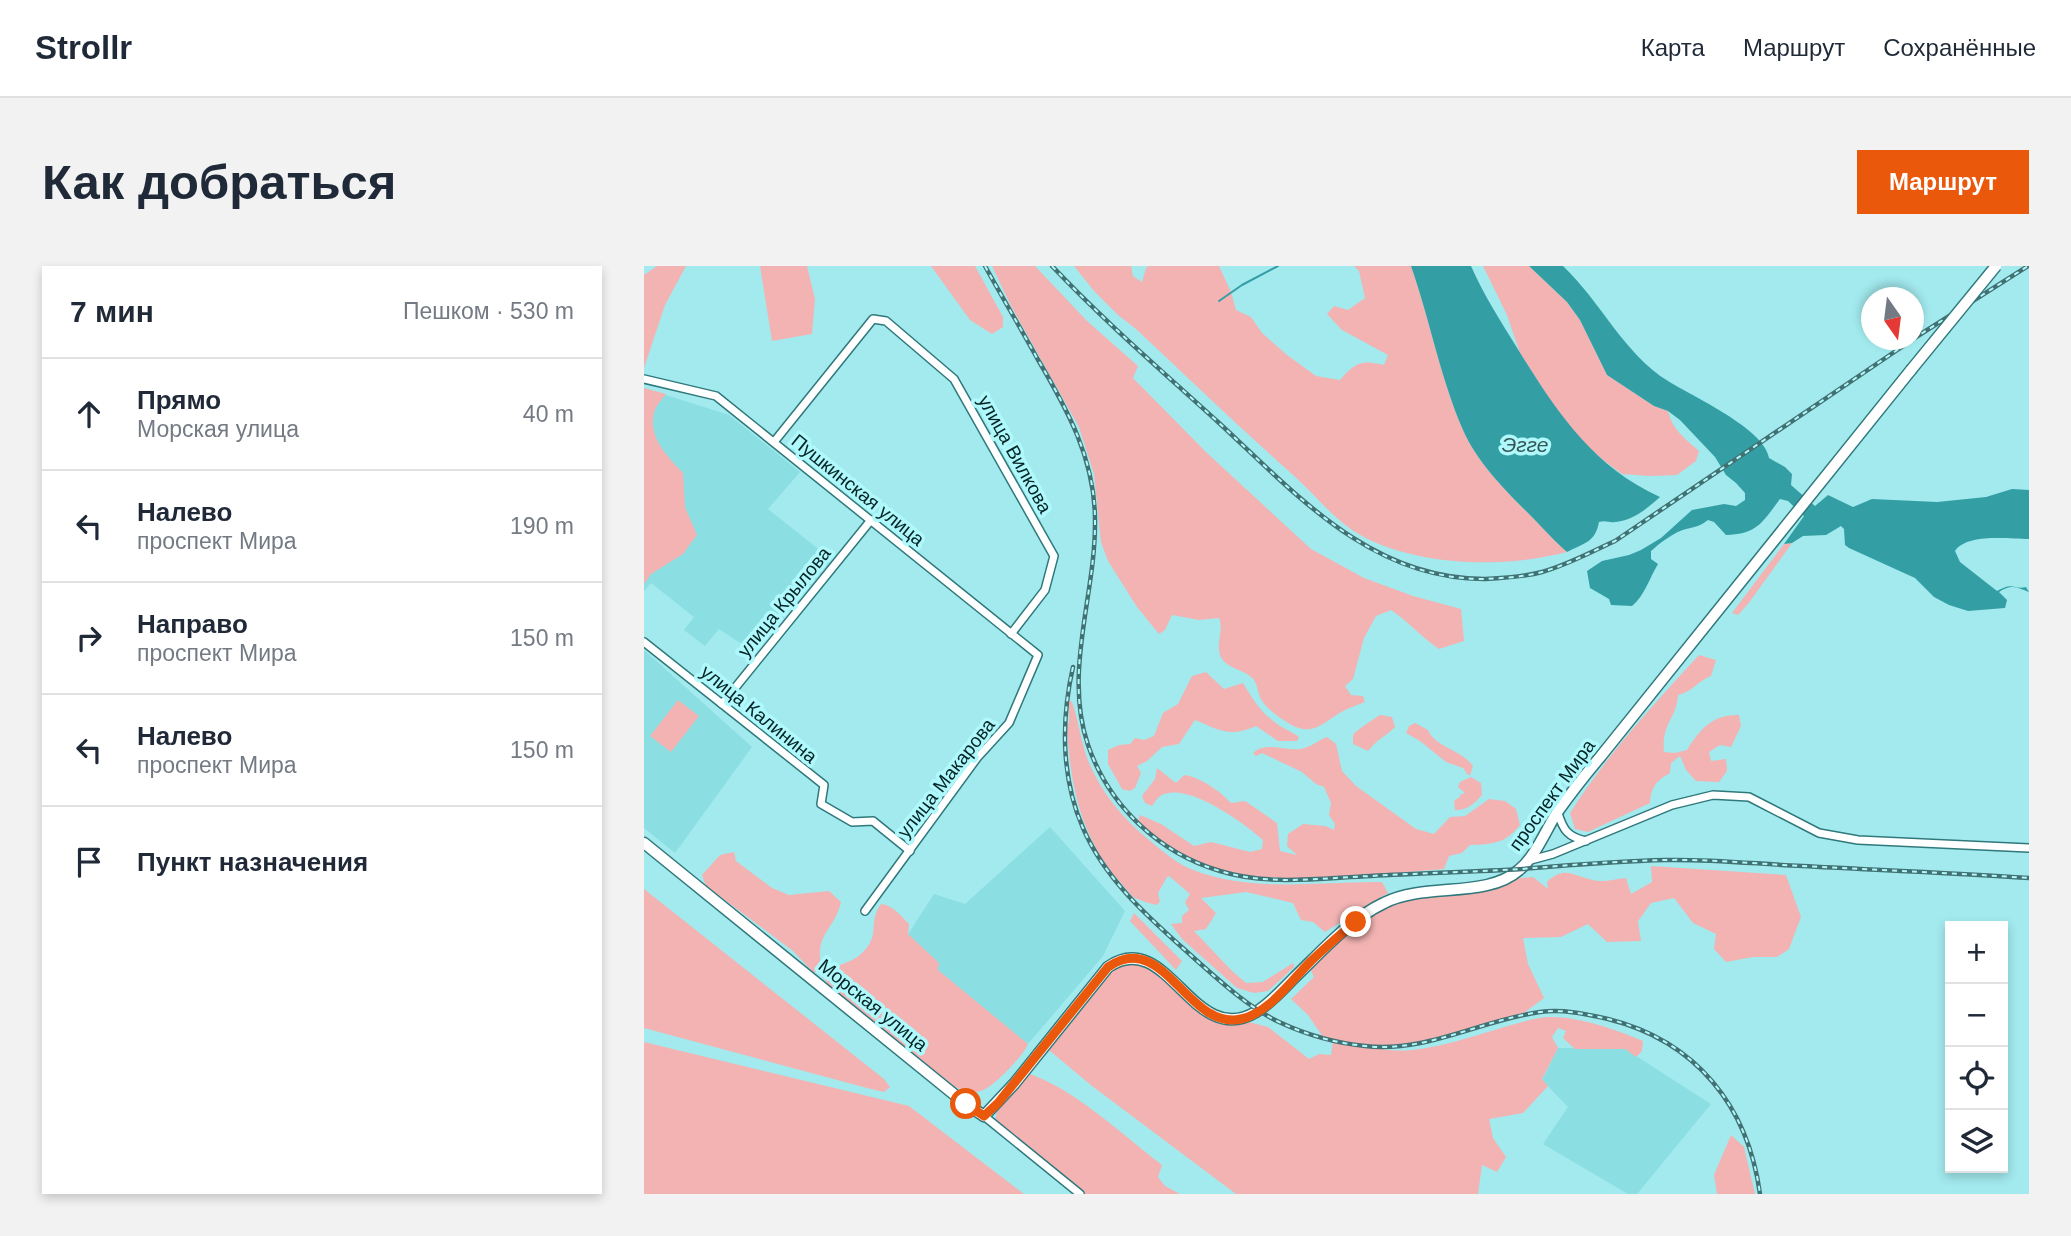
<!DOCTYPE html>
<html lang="ru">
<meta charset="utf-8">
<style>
:root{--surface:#fff;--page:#f2f2f3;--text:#1f2937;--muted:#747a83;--line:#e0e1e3;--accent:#ea580c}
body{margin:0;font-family:Helvetica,sans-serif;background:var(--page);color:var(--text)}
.controls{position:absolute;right:21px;bottom:21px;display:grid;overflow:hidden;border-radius:0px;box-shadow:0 4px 10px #0003}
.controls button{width:63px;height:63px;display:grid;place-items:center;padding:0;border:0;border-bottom:2px solid var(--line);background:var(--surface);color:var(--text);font:35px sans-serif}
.compass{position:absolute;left:1217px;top:21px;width:63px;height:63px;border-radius:50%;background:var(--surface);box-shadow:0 4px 10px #0003;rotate:166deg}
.stop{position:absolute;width:21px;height:21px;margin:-16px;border:5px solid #ea580c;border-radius:50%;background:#fff}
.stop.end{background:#ea580c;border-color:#fff;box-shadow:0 2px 7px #0008}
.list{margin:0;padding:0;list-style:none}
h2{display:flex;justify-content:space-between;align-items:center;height:91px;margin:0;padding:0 28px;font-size:30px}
h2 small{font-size:23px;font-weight:400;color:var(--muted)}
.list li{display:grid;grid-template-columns:46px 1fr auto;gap:21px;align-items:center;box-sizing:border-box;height:112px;padding:0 28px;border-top:2px solid var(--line)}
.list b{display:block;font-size:26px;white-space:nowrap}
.list p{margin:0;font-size:23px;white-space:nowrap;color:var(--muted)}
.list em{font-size:23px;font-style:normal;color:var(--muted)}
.icon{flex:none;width:38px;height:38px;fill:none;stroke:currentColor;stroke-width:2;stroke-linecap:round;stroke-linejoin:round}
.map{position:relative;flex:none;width:1385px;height:928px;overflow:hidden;border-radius:0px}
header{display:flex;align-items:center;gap:42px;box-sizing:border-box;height:98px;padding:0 35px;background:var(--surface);border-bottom:2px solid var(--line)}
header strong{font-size:33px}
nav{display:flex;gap:38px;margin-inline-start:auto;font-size:24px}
.intro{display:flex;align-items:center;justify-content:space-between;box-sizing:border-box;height:168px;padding:0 42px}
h1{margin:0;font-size:49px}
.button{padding:18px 32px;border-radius:0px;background:var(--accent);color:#fff;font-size:24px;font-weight:700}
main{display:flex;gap:42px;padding:0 42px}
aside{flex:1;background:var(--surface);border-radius:0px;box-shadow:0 4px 10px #0003}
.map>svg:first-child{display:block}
.built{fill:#8bdee2}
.green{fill:#f3b3b3}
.water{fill:#339fa4}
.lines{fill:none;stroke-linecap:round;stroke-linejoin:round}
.stream{stroke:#339fa4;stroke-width:2}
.minor-casing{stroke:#2f787b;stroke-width:10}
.secondary-casing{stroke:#2f787b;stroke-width:13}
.minor{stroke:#fff;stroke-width:7}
.secondary{stroke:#fff;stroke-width:10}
.rail-casing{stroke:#427173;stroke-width:4.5}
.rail{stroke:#aff8fb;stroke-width:2;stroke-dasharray:5;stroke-linecap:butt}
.secondary-bridge-casing{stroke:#2f787b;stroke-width:13;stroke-linecap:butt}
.secondary-bridge{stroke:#fff;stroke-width:10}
.route{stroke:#ea580c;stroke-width:9}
.labels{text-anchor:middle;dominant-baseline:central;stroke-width:7;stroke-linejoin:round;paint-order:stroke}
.street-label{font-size:19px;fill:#052426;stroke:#aff8fb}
.water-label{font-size:21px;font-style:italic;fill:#355557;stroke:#aff8fb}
</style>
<header>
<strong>Strollr</strong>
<nav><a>Карта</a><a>Маршрут</a><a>Сохранённые</a></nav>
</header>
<div class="intro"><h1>Как добраться</h1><a class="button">Маршрут</a></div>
<main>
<aside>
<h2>7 мин<small>Пешком · 530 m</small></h2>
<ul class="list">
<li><svg class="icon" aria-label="ahead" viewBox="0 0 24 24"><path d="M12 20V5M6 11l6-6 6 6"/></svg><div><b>Прямо</b><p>Морская улица</p></div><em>40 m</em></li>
<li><svg class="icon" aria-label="left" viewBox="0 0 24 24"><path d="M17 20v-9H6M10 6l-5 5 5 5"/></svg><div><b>Налево</b><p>проспект Мира</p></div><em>190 m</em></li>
<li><svg class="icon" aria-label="right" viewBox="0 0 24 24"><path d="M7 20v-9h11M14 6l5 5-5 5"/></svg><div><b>Направо</b><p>проспект Мира</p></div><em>150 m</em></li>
<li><svg class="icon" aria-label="left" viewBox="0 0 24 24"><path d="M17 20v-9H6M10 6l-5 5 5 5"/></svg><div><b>Налево</b><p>проспект Мира</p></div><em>150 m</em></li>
<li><svg class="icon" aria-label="arrive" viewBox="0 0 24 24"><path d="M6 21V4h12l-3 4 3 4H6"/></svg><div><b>Пункт назначения</b></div></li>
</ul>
</aside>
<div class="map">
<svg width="1385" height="928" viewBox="0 0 1385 928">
<rect width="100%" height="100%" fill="#a2eaee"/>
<g class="built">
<path d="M0,122L85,149L156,206L124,243L188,294L110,386L75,363L61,380L40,364L50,351L7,317L0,325Z"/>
<path d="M0,384L108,481L31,587L0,562Z"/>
<path d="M406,561L481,645L459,690L384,778L259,676L290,628L321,638Z"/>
<path d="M914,782L981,783L1067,838L993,928H984L899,878L924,841L898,814Z"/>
</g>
<g class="green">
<path d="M13,0H42L21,39L0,102V9Z"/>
<path d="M116,0H163L171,33L168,68L128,75Z"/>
<path d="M287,0H331L359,51V61L348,68L326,54Z"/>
<path d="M348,0H391L443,55L494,100L489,112L563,187L667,283L720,312L769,330L817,343L820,375L795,383C777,371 765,356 747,344L732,350L720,372L709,413L701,420L707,429L719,430L721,436C715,438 708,441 701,444C676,457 669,475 638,453C632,449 623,442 618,435C614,429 614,420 610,414C602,403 582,404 576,389C572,376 580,364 575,352L555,354L528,349L521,364L515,368L493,341L464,295L457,276L450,208L435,161L367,40Z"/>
<path d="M430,0H487L489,10L498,16L502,2L505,0H575L587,26L592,44L607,51L618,67L643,89L672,110L696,114C710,97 718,93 740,99L744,89L698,64L683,48L690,40L704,44L721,32L715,5L710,0H767C786,54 796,111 819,164C834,198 863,226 889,252C900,263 910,275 923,286C861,302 778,301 720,271C691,256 672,229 648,208C595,161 544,112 492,63L474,49L450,25Z"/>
<path d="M839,0H885L923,36L936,54L963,109L1010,140L1024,145C1028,163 1041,173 1055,185L1052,195L1033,209L1006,210L978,208L959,194L935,173L909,139L876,87L863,49Z"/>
<path d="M0,122L22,128C18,133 11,141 10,147C4,172 24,191 39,207L41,241L53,269L39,288L7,308L0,318Z"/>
<path d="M1148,277L1104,338L1094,349L1088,347L1140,278Z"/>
<path d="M1055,389L1072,394L1067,410C1052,416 1050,425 1034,429C1033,452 1017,458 1020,486L1031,487L1043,484C1056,463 1069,448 1095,449L1097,460L1087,481L1076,479L1065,486L1067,495L1082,493L1083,505L1075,516L1052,515L1042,504L1036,490L1027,497L1026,507C1012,515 1007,521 1006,537L944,566L931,563L926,547C963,489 1009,439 1055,389Z"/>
<path d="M562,406L580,423L599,417C607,430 615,444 627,453C635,461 647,465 655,471L653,475H634L612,460C585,472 576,464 551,454L535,478L518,481L503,495L493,500L497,507L491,522L486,525L478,523L464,498V484L475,479L486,478L491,472L500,474L510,470L519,447L534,438L548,410Z"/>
<path d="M34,434L55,450L27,486L6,470Z"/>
<path d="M425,434L428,436C435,456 437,478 445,497C458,527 479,553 504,573C518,585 534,599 552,605C611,627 677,615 738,616L744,627L681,666L669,656L657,654L649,637L602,626L557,632L572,647L562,663L550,665L588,705L602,717L619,716L649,697L650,701L624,725L610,727L593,722L538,673L527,658L538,657V650L545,644L541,636L546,628L525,610L523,611L514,627L516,636L512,639C505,637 497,635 491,632C486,629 481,621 476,616C437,573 426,518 423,461L425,456Z"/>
<path d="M736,449L748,451L751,461C742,470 732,474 724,485L709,478V469C711,465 730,453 736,449Z"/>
<path d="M771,457L784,464C791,481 818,484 829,500L826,509H824L819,502L802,496L776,475L762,467L765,460Z"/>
<path d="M683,471L692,478L698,505L712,520L772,563L790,568L806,551L821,550L845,533L861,535L872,543L876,559C861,578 849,578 826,579L818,587L805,590L800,603C726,608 619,625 550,595C530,586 509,570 494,554L496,549L517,558L550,580L567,576L606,586L618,583L619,574C600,557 547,518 520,528C514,530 512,535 508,540L501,537L498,530L511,513L513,502L532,517L540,509C556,511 576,525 587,537L601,535L633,557L636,585L653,589L643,580L644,568L659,558L681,560L690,564L691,558L685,549L687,537L680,521L672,518L658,506L618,487L612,490L609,487C622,475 640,485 657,483C667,481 673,475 683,471Z"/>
<path d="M827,511L837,517L838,529C831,537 823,545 811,544L810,535L817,530L815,529L821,527L814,521L816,516Z"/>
<path d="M90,586L92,595L128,622L145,629L185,625L197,636C190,665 171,667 177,700L170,707L149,685L62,620L58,609L76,589Z"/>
<path d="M1007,600L1142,609L1157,651L1145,683L1133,691H1109L1082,696L1070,683L1072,668L1049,657L1030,632L1007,637L994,655L997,675L963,676L944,658L917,671L879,672L884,698L900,732L876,750L806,771L755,781L727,780C772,797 847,761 895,752C926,747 970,763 999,775L998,785L992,791L981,783H931L919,772L922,765L914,762L908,771L914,782L898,813L904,820L879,847L845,853L849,872L862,891L853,906L838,899L834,928H592L448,820L400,780L464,701L497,693L563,745L624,761L665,793L675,788L687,789L689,775L681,774L664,749L647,733L670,711L664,698L742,636L863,613L889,611L904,623L903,616C921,599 929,610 949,614C958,617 972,613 982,612L987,628L1008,616Z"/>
<path d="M0,623L240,813L246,821L240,826L223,822L0,762Z"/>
<path d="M237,638C249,639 257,650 265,658L264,668L295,697L294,704L384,778C380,789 349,822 337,825C328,828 314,822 305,819L188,724L178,710C188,698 205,699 217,688C238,669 223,657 237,638Z"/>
<path d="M490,647L538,695L532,704L486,655Z"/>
<path d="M0,776L265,840L380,928H0Z"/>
<path d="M380,806C429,821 476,867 518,899L514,911L521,920L536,928H436L351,859L354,837Z"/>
<path d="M1087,869L1100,881L1111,928H1073L1070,909Z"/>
</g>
<g class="water">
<path d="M767,0H827C840,30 858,57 875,85C912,145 949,201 1016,231C1004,242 988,255 971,256C965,257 962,254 955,256C951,277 940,277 923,286C910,275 900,263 889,252C863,226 834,198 819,164C796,111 786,54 767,0Z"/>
<path d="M885,0H919C957,36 980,88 1024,115C1048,130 1121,163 1125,192L1141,201L1148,208L1147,219L1171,240L1184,229L1209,241L1228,233L1293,236L1342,231L1368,223L1385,224V273C1365,273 1323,267 1311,285L1316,296L1353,325C1370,315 1369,324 1382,321L1385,326C1372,321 1367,318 1355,326L1363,334L1361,342L1324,345L1305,339L1290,331L1271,312L1205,282L1201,279L1200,263L1197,260L1182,269L1159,270L1148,277L1140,278L1160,250L1144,235L1136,233C1118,257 1113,268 1082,269L1070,256L1064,254C1056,260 1052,261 1042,263C1030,266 1016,277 1007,285V293L1014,298C1005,313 1001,329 988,340L967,339L965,333L946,322L943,305L958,295L985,289L997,284L1017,272L1048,244L1080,238L1092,240L1101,234V227L1092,217L1082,209L1071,191L1036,154L1024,145L1010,140L963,109L936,54L923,36Z"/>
</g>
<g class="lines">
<path class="stream" d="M575,35L598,19L634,0"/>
<defs>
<g id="minor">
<path d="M0,113L72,130L394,389L365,457L333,492L221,645"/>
<path d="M130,176L229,53L242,55L310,113L410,290L401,324L367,368"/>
<path d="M0,376L180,519L177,538L208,556L229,555L266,585"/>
<path d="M78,438L227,254"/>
<path d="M914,547C919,564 924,571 942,575"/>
<path d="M883,595L909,588L1028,539L1069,529L1105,531L1175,567L1214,574L1385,582"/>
<path d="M340,850L436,928"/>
</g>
<path id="secondary" d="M0,577L322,838L340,850L370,818L464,701C524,660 548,784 612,746C627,737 638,724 650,712C677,686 706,653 740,637C781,616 842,633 875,604C891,591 901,566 912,548C926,528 941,509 957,490C1061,362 1164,233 1267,104"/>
</defs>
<use href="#minor" class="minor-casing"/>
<use href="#secondary" class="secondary-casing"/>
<use href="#minor" class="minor"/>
<use href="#secondary" class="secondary"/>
<defs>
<g id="rail">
<path d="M341,0C358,31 376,61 393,92C423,143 451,193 451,254C452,329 419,405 444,479C465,540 515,587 576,605C624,620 677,612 727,610C777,607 828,606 878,603C926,599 974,595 1022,594C1067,593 1113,598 1158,600C1234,604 1309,607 1385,612"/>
<path d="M408,0C460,55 518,105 574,156C651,227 726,313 840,313C859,312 880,311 898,306C923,299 947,286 971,275L1268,74"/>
<path d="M1269,73L1384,0"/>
<path d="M429,401C417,454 417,512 439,562C462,616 509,655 551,693C577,716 604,741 635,756C663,769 691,777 721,780C783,787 837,754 896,746C919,743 942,748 964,753C1052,775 1104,840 1116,928"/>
</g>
</defs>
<use href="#rail" class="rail-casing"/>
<use href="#rail" class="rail"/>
<defs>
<path id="secondary-bridge" d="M1267,104L1352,0"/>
</defs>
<use href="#secondary-bridge" class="secondary-bridge-casing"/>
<use href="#secondary-bridge" class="secondary-bridge"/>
</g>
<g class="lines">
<path class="route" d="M322,838L340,850L354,837L464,701C520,662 543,765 597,753C625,747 648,714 667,695C682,681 696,668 712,656"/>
</g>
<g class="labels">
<g class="street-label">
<text transform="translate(371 188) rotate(61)">улица Вилкова</text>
<text transform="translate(214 224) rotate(39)">Пушкинская улица</text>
<text transform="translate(140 336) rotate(-51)">улица Крылова</text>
<text transform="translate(115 448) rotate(39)">улица Калинина</text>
<text transform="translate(302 512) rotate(-52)">улица Макарова</text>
<text transform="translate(908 529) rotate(-54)">проспект Мира</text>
<text transform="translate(229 739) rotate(39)">Морская улица</text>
</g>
<g class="water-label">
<text x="881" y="178">Эгге</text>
</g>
</g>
</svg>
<div class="controls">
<button>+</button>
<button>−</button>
<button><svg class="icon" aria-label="locate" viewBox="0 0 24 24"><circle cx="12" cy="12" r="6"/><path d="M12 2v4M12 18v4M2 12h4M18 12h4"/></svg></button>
<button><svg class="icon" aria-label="layers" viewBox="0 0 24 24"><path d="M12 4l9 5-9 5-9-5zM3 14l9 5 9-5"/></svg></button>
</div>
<svg class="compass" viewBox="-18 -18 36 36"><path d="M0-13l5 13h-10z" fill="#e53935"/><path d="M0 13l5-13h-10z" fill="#747a83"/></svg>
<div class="stop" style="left:322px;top:838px"></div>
<div class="stop end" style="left:712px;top:656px"></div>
</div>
</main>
